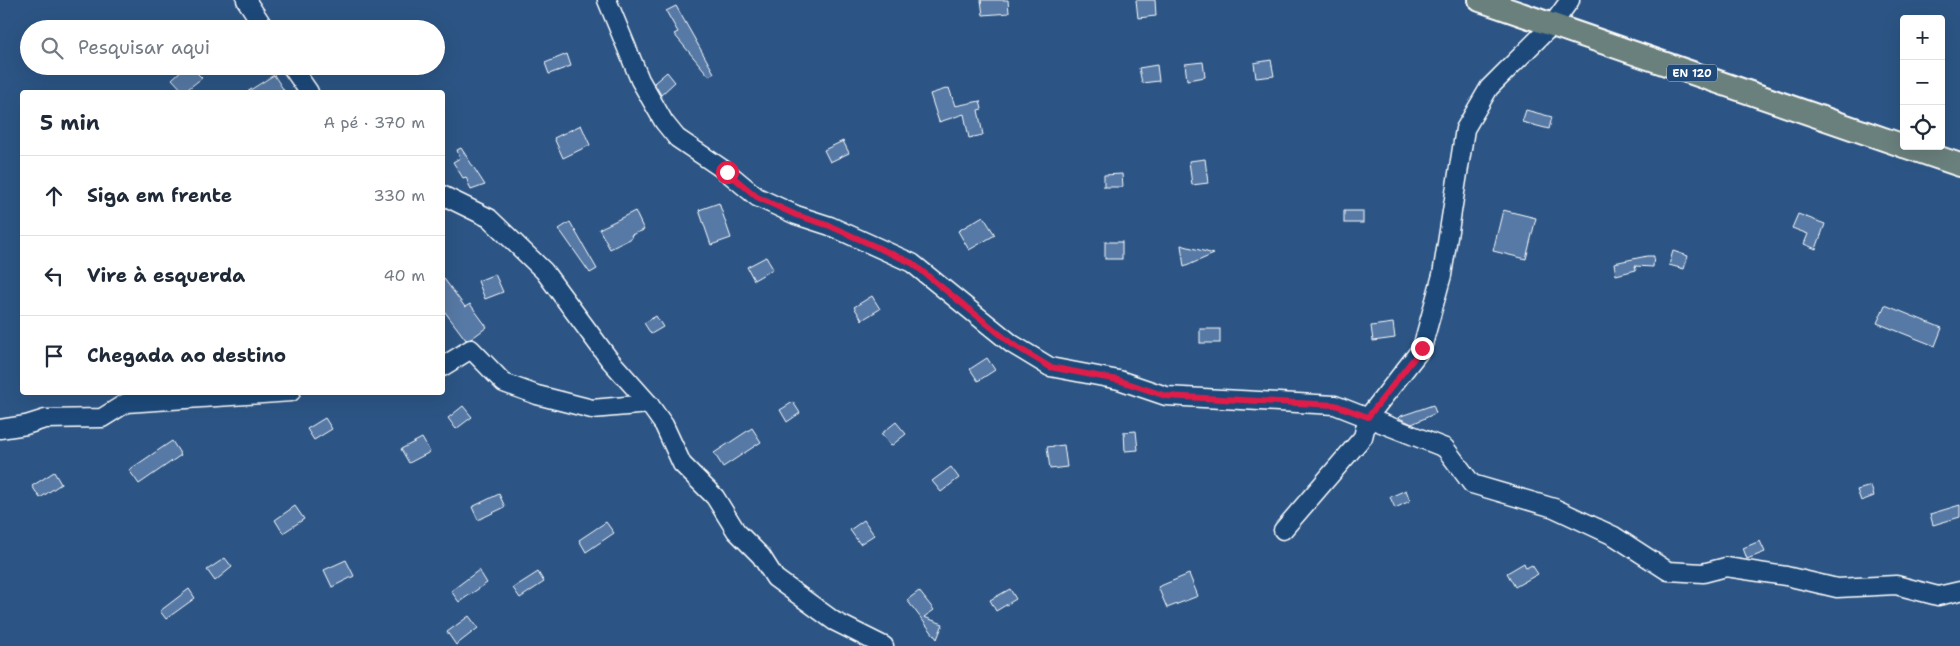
<!DOCTYPE html>
<html lang="pt">
<meta charset="utf-8">
<style>
:root{--surface:#fff;--page:#f6f6f7;--text:#1f2937;--muted:#747a83;--line:#e0e1e3}
body{margin:0;font-family:"Shantell Sans",sans-serif;background:var(--page);color:var(--text)}
.controls{position:absolute;right:15px;top:15px;display:grid;overflow:hidden;border-radius:5px;box-shadow:0 5px 20px #0002}
.controls button{width:45px;height:45px;display:grid;place-items:center;padding:0;border:0;border-bottom:1px solid var(--line);background:var(--surface);color:var(--text);font:25px sans-serif}
.stop{position:absolute;width:15px;height:15px;margin:-11px;border:4px solid #e11d48;border-radius:50%;background:#fff}
.stop.end{background:#e11d48;border-color:#fff;box-shadow:0 1px 5px #0008}
.list{margin:0;padding:0;list-style:none}
h2{display:flex;justify-content:space-between;align-items:center;height:65px;margin:0;padding:0 20px;font-size:21px}
h2 small{font-size:16px;font-weight:400;color:var(--muted)}
.list li{display:grid;grid-template-columns:32px 1fr auto;gap:15px;align-items:center;box-sizing:border-box;height:80px;padding:0 20px;border-top:1px solid var(--line)}
.list b{display:block;font-size:19px;white-space:nowrap}
.list em{font-size:16px;font-style:normal;color:var(--muted)}
.icon{flex:none;width:28px;height:28px;fill:none;stroke:currentColor;stroke-width:2;stroke-linecap:round;stroke-linejoin:round}
.map{position:relative;flex:none;width:1960px;height:646px;overflow:hidden}
.search{position:absolute;background:var(--surface);box-shadow:0 5px 20px #0002;left:20px;top:20px;width:425px;height:55px;display:flex;align-items:center;gap:12px;box-sizing:border-box;padding:0 18px;border-radius:28px;color:var(--muted);font-size:19px}
.panel{position:absolute;background:var(--surface);box-shadow:0 5px 20px #0002;left:20px;top:90px;width:425px;height:305px;border-radius:5px}
.map>svg:first-child{display:block}
.building{fill:#5779a5;stroke:#fff}
.lines{fill:none;stroke-linecap:round;stroke-linejoin:round}
.minor-casing{stroke:#fff;stroke-width:21}
.major-casing{stroke:#fff;stroke-width:26}
.minor{stroke:#1f4a7a;stroke-width:18}
.major{stroke:#6a807c;stroke-width:22}
.route{stroke:#e11d48;stroke-width:6}
.labels{text-anchor:middle;dominant-baseline:central;stroke-width:4;stroke-linejoin:round;paint-order:stroke}
.shield{fill:#1f4a7a;stroke:#bcc9d7;stroke-width:1}
.shield-label{font-size:11px;font-weight:bold;fill:#fff}
</style>
<div class="map">
<svg width="1960" height="646" viewBox="0 0 1960 646">
<rect width="100%" height="100%" fill="#2c5585"/>
<filter id="ink" filterUnits="userSpaceOnUse"><feTurbulence type="fractalNoise" baseFrequency=".02" numOctaves="2"/><feDisplacementMap in="SourceGraphic" scale="10" xChannelSelector="R" yChannelSelector="G"/><feConvolveMatrix kernelMatrix="1 2 1 2 8 2 1 2 1" color-interpolation-filters="sRGB"/></filter>
<g filter="url(#ink)">
<g class="building">
<path d="M981,0H1008L1009,13L983,15Z"/>
<path d="M1136,0H1155L1156,16L1138,18Z"/>
<path d="M676,6L714,73L709,76L674,34L678,32L666,11Z"/>
<path d="M567,54L571,66L549,74L545,63Z"/>
<path d="M1271,60L1274,76L1256,78L1254,63Z"/>
<path d="M1203,62L1205,77L1187,80L1185,64Z"/>
<path d="M1157,65L1159,81L1142,83L1139,68Z"/>
<path d="M186,66H190L202,78L184,92L172,79Z"/>
<path d="M667,72L675,82L661,95L654,83Z"/>
<path d="M274,75L285,92H247Z"/>
<path d="M949,88L955,106L980,101L982,109L978,110L983,135L969,138L964,114L939,122L930,94Z"/>
<path d="M1526,110L1552,117L1549,129L1522,122Z"/>
<path d="M581,125L590,145L563,158L554,138Z"/>
<path d="M843,141L849,153L830,162L824,150Z"/>
<path d="M461,148L485,185L471,190L466,177L463,178L453,162L460,158L457,150Z"/>
<path d="M1205,159L1208,183L1192,185L1189,161Z"/>
<path d="M1122,174L1123,187H1104V175Z"/>
<path d="M719,203L731,238L711,245L699,210Z"/>
<path d="M1503,210L1536,218L1526,259L1493,251Z"/>
<path d="M635,211L644,230L631,235L632,238L610,249L599,229Z"/>
<rect x="1344" y="211" width="19" height="12"/>
<path d="M1798,214L1825,224L1816,249L1804,244L1808,234L1792,228Z"/>
<path d="M983,216L995,235L969,250L958,231Z"/>
<path d="M570,222L597,269L590,273L559,229Z"/>
<rect x="1105" y="242" width="17" height="17"/>
<path d="M1181,245L1214,254L1184,267Z"/>
<path d="M1673,251L1688,256L1684,269L1669,265Z"/>
<path d="M1647,256H1654L1653,267L1635,266L1636,270L1616,275L1614,263Z"/>
<path d="M766,257L773,269L754,280L747,267Z"/>
<path d="M495,274L503,292L485,299L478,281Z"/>
<path d="M442,276L465,307L470,304L487,327L471,339L466,340L442,308Z"/>
<path d="M872,296L880,309L862,320L854,307Z"/>
<path d="M1885,305L1942,328L1935,346L1877,323Z"/>
<path d="M656,316L663,327L651,334L644,323Z"/>
<path d="M1393,323L1395,338L1373,341L1371,326Z"/>
<rect x="1200" y="329" width="20" height="14"/>
<path d="M987,358L995,370L978,381L970,369Z"/>
<path d="M793,402L800,413L787,422L780,410Z"/>
<path d="M1433,405L1436,413L1412,424L1399,418L1401,416Z"/>
<path d="M463,406L472,417L456,429L448,418Z"/>
<path d="M325,418L332,429L314,440L307,429Z"/>
<path d="M896,422L906,434L891,446L881,434Z"/>
<path d="M752,428L761,442L723,467L714,453Z"/>
<path d="M1136,431L1138,450L1125,451L1124,432Z"/>
<path d="M422,438L430,452L409,463L401,449Z"/>
<path d="M172,441L181,455L139,484L129,470Z"/>
<path d="M1064,445L1067,467L1050,469L1047,447Z"/>
<path d="M951,467L959,478L941,492L932,481Z"/>
<path d="M54,472L61,484L40,498L32,486Z"/>
<path d="M1871,486L1874,496L1861,501L1857,490Z"/>
<path d="M1406,490L1410,501L1395,508L1390,497Z"/>
<path d="M499,494L505,507L478,520L472,507Z"/>
<path d="M1960,505V517L1933,525L1930,514Z"/>
<path d="M295,506L304,519L283,533L275,520Z"/>
<path d="M864,520L874,535L860,544L850,530Z"/>
<path d="M606,522L614,533L586,552L579,540Z"/>
<path d="M1760,541L1765,552L1747,559L1743,548Z"/>
<path d="M225,558L232,567L215,581L207,570Z"/>
<path d="M346,560L354,576L332,587L324,570Z"/>
<path d="M1524,563L1526,568L1532,565L1538,574L1515,587L1507,573Z"/>
<path d="M479,570L487,583L459,602L451,591Z"/>
<path d="M538,572L544,582L520,598L513,588Z"/>
<path d="M1189,574L1198,596L1167,608L1158,587Z"/>
<path d="M189,589L195,598L166,619L160,611Z"/>
<path d="M1010,589L1016,599L996,611L990,600Z"/>
<path d="M919,591L934,610L924,617L943,624L937,639L907,600Z"/>
<path d="M469,616L478,628L456,645L447,632Z"/>
</g>
<g class="lines">
<defs>
<g id="minor">
<path d="M246,0L265,29"/>
<path d="M607,0L640,80L664,122L677,138L727,172L757,197L796,215L830,226L912,263L1012,344L1050,367L1119,380L1166,396L1335,405L1445,448L1472,484L1554,508L1614,536L1668,571L1703,573L1726,567L1786,576L1837,588L1896,585L1938,596L1960,591"/>
<path d="M291,66L309,92"/>
<path d="M442,195L489,218L544,271L609,359L649,404L664,425L682,464L715,497L736,531L761,556L775,578L834,621L884,646"/>
<path d="M442,367L471,349L504,383L537,395L592,409L649,404"/>
<path d="M0,429L26,425L45,419L102,418L126,403L291,392"/>
<path d="M1283,530L1363,437L1368,417L1422,348L1442,275L1465,129L1489,88L1552,25L1570,0"/>
</g>
<g id="major">
<path d="M1480,0L1904,146"/>
<path d="M1904,146L1960,165"/>
</g>
</defs>
<use href="#minor" class="minor-casing"/>
<use href="#major" class="major-casing"/>
<use href="#minor" class="minor"/>
<use href="#major" class="major"/>
</g>
</g>
<g class="lines" filter="url(#ink)">
<path class="route" d="M727,172L757,197L796,215L830,226L912,263L1012,344L1050,367L1118,380L1166,396L1335,405L1368,417L1422,348"/>
</g>
<g class="labels">
<rect class="shield" x="1667" y="64.5" width="50" height="17" rx="4"/>
<g class="shield-label">
<text x="1692" y="73">EN 120</text>
</g>
</g>
</svg>
<div class="controls">
<button>+</button>
<button>−</button>
<button><svg class="icon" aria-label="locate" viewBox="0 0 24 24"><circle cx="12" cy="12" r="6"/><path d="M12 2v4M12 18v4M2 12h4M18 12h4"/></svg></button>
</div>
<div class="stop" style="left:727px;top:172px"></div>
<div class="stop end" style="left:1422px;top:348px"></div>
<div class="search"><svg class="icon" aria-label="search" viewBox="0 0 24 24"><circle cx="10" cy="10" r="6"/><path d="M15 15l6 6"/></svg>Pesquisar aqui</div>
<section class="panel">
<h2>5 min<small>A pé · 370 m</small></h2>
<ul class="list">
<li><svg class="icon" aria-label="ahead" viewBox="0 0 24 24"><path d="M12 20V5M6 11l6-6 6 6"/></svg><div><b>Siga em frente</b></div><em>330 m</em></li>
<li><svg class="icon" aria-label="left" viewBox="0 0 24 24"><path d="M17 20v-9H6M10 6l-5 5 5 5"/></svg><div><b>Vire à esquerda</b></div><em>40 m</em></li>
<li><svg class="icon" aria-label="arrive" viewBox="0 0 24 24"><path d="M6 21V4h12l-3 4 3 4H6"/></svg><div><b>Chegada ao destino</b></div></li>
</ul>
</section>
</div>
